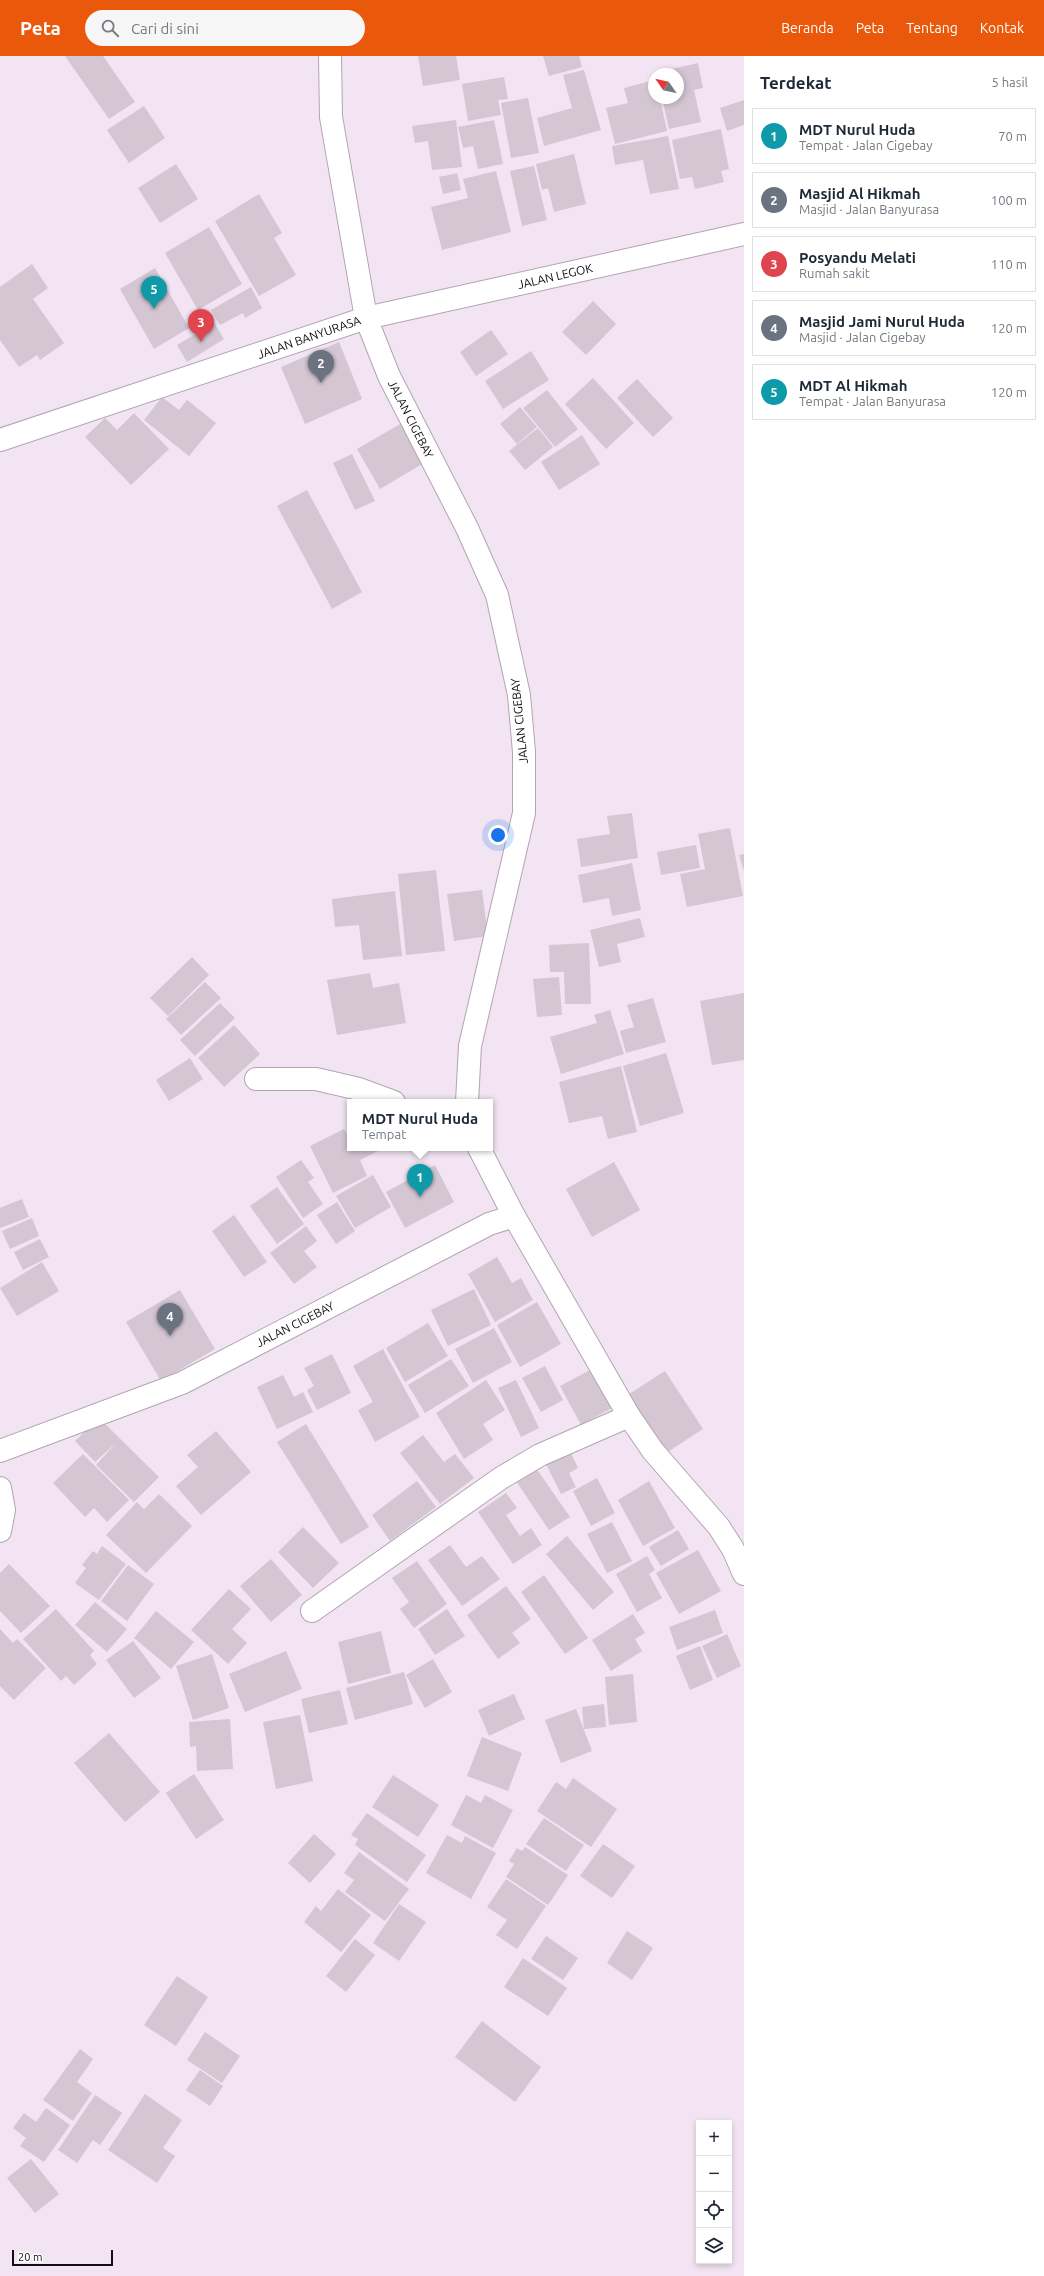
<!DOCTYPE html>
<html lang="id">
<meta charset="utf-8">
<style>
:root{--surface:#fff;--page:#f6f6f7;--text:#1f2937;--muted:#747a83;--line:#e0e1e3;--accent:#ea580c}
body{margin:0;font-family:Ubuntu,sans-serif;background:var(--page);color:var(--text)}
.controls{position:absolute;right:12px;bottom:12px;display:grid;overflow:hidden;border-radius:0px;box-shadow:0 2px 6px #0003}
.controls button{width:36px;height:36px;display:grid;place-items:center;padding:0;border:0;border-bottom:1px solid var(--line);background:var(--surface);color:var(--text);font:20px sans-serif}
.compass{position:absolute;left:648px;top:12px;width:36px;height:36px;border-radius:50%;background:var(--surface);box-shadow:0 2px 6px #0003;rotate:304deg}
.scale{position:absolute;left:12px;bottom:10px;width:101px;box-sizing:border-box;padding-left:4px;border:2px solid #120d12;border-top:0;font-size:11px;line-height:14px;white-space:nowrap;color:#120d12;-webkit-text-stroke:3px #fff;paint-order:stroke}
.you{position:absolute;left:498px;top:779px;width:14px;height:14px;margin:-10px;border:3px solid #fff;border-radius:50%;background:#1a73e8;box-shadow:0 0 0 6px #1a73e833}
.badge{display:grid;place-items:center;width:26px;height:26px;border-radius:50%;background:var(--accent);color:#fff;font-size:13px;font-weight:700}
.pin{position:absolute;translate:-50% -33px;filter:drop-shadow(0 1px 2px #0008)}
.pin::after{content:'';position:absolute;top:21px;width:14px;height:12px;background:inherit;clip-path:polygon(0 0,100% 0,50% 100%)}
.popup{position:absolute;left:347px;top:1043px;width:146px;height:52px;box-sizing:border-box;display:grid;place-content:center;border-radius:0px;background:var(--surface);filter:drop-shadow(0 1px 3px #0005);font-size:13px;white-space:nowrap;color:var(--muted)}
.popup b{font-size:15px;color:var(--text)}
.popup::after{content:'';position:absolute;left:50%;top:100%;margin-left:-8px;border:8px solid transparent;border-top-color:var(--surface)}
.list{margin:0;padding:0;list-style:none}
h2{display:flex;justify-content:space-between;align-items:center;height:52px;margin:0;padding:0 16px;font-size:17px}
h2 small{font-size:13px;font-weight:400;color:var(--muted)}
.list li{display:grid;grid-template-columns:26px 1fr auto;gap:12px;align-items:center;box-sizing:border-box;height:56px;margin:0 8px 8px;padding:0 8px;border:1px solid var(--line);border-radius:0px}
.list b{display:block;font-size:15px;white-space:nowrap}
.list p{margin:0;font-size:13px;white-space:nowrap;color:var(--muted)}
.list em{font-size:13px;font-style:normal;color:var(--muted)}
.icon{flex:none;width:22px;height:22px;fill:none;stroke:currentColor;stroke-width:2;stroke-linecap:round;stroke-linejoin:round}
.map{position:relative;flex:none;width:744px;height:2220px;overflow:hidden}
header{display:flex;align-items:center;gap:24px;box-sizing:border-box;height:56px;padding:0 20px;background:var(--accent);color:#fff}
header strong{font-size:19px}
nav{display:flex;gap:22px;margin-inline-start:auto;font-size:14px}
.search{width:280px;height:36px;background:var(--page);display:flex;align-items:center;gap:10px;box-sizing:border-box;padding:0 14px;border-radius:22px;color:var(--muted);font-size:15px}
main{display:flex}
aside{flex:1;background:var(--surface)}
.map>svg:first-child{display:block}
.building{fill:#d4c6d3}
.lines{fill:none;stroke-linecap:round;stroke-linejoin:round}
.minor-casing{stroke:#b2a5b2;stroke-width:24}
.minor{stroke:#fff;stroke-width:22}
.labels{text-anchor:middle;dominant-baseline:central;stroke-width:3;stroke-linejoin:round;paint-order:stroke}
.street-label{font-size:12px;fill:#120d12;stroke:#fff}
</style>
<header>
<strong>Peta</strong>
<div class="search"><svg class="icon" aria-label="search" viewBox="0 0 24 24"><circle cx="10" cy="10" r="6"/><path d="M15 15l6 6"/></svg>Cari di sini</div>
<nav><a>Beranda</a><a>Peta</a><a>Tentang</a><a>Kontak</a></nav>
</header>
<main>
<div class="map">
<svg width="744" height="2220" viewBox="0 0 744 2220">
<rect width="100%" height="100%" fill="#f2e4f2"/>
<g class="building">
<path d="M65,0H103L135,46L109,63Z"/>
<path d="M418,0H456L460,24L423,30Z"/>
<path d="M543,0H579L582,11L549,20Z"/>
<path d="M698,7L703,32L694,34L701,66L669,73L662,42H678V18L654,17Z"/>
<path d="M584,14L601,74L544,90L537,62L572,52L563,19Z"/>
<path d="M504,21L508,43L498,44L501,59L468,65L462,28Z"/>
<path d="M654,24V42H660L667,75L615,88L606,52L628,47L624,32Z"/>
<path d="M528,42L539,97L511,102L501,47Z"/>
<path d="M744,44V69L727,75L720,52Z"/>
<path d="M144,50L165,82L129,107L107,74Z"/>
<path d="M456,64L462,111L432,114L428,85L415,87L412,70Z"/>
<path d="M494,64L503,108L478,113L473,90L463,92L458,71Z"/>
<path d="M721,73L729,113L721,115L724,126L695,133L692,121L680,123L672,84Z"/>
<path d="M668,80L679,133L650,138L643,104L615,109L612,90Z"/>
<path d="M574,98L586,148L554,156L548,132L542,134L536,108Z"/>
<path d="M176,108L198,143L160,167L138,132Z"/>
<path d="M534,110L547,164L522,170L510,115Z"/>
<path d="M496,115L511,176L442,194L431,151L468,142L463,123Z"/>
<path d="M457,117L461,134L443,138L439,121Z"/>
<path d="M259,138L282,177L274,182L296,219L259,240L215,165Z"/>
<path d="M209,171L242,228L198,254L165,197Z"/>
<path d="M32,208L48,232L33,243L64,287L40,304L37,299L19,311L0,284V231Z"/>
<path d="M155,212L189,272L154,293L120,233Z"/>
<path d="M251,231L262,252L245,262L243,257L220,269L211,254Z"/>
<path d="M593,245L616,268L586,299L562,276Z"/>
<path d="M214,267L224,283L187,306L177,289Z"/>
<path d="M491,274L508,298L476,320L460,296Z"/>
<path d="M339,286L362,343L305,368L281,311Z"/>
<path d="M531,295L549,324L503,353L485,325Z"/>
<path d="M593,322L634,367L606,393L565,348Z"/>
<path d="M637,323L673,362L653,381L617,342Z"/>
<path d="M547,334L578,373L555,391L523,352Z"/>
<path d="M162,341L179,354L187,344L216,367L189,400L144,364Z"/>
<path d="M520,351L537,371L517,388L500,368Z"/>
<path d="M134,357L169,393L131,429L85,381L105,362L117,374Z"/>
<path d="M402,367L424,407L380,433L357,393Z"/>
<path d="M538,372L553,391L525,414L509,395Z"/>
<path d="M582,379L600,408L559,434L541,406Z"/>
<path d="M352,398L375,445L355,454L333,407Z"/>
<path d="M307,434L362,536L332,553L277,450Z"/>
<path d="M632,757L638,802L581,811L577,783L610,778L607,760Z"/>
<path d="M730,772L743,840L687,851L680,818L705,813L698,778Z"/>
<path d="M696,789L700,812L661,819L657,796Z"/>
<path d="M744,798V815L739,799Z"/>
<path d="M632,807L641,854L612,860L609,842L583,847L578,819Z"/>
<path d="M436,814L445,895L406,899L398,818Z"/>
<path d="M482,834L488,880L454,885L447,838Z"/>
<path d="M395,835L402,900L363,904L359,869L335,871L332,843Z"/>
<path d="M640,862L645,881L617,888L621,906L599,911L590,874Z"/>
<path d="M589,887L591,948H565L564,916H550L549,889Z"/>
<path d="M192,901L209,919L168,960L150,942Z"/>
<path d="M370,917L373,932L399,927L406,967L337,979L327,924Z"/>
<path d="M559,921L562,959L537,961L533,923Z"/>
<path d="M205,926L221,942L181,979L166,963Z"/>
<path d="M744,937V1004L712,1009L700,945Z"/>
<path d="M653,942L666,986L626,997L620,975L634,971L627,949Z"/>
<path d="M220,947L235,962L195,1000L180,984Z"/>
<path d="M610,954L624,998L561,1018L550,981L597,967L594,959Z"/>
<path d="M234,969L260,998L224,1031L198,1002Z"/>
<path d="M666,997L684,1057L640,1070L623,1010Z"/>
<path d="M190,1002L203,1023L169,1045L156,1024Z"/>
<path d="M621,1010L637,1076L608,1083L602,1060L569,1067L559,1026Z"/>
<path d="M344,1073L350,1084V1092H384L360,1104L367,1120L333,1137L310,1090Z"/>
<path d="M301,1104L314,1122L308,1126L323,1148L303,1162L276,1121Z"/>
<path d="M614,1106L640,1154L592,1181L566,1133Z"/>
<path d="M435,1109L454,1146L405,1172L386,1136Z"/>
<path d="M373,1119L391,1151L355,1172L336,1140Z"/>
<path d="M277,1131L304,1168L277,1188L250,1150Z"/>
<path d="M22,1143L29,1161L0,1172V1152Z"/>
<path d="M337,1146L355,1175L336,1188L317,1159Z"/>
<path d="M234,1159L267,1206L244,1221L212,1175Z"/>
<path d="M32,1162L39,1180L10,1193L2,1175Z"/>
<path d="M306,1170L317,1185L304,1195L317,1211L294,1228L270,1197Z"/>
<path d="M40,1183L49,1201L23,1214L14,1196Z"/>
<path d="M497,1201L512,1227L521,1222L533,1244L495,1266L468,1218Z"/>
<path d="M42,1206L59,1235L17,1260L0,1232Z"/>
<path d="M474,1233L491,1269L448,1290L431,1254Z"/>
<path d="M180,1234L215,1293L161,1325L126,1266Z"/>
<path d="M537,1246L561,1288L520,1311L497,1269Z"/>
<path d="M428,1267L448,1300L405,1326L386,1292Z"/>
<path d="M494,1272L512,1306L473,1327L455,1293Z"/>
<path d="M383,1293L420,1361L375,1386L358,1354L373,1346L353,1310Z"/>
<path d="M332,1298L351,1337L317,1354L307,1334L314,1330L304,1312Z"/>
<path d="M451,1303L469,1330L425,1357L408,1329Z"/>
<path d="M545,1310L563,1344L541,1356L522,1322Z"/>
<path d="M592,1313L614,1351L581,1369L560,1330Z"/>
<path d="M665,1315L703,1373L663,1399L626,1340Z"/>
<path d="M283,1319L294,1341L303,1336L313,1356L277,1373L257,1331Z"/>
<path d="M486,1324L505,1354L483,1368L493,1384L464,1403L436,1357Z"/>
<path d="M516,1324L539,1372L521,1381L498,1332Z"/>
<path d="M99,1362L159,1421L134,1446L96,1409L116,1387L95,1406L75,1385Z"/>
<path d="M306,1368L369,1471L341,1488L277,1386Z"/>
<path d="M216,1375L251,1416L201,1459L176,1430L198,1411L187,1399Z"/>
<path d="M423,1379L444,1406L455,1398L474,1422L440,1448L400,1397Z"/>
<path d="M569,1393L578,1412L569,1417L576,1431L561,1438L545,1406Z"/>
<path d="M83,1398L129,1444L107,1466L94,1452L85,1461L53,1427Z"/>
<path d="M536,1412L570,1461L549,1474L516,1425Z"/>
<path d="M597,1422L615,1457L591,1470L573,1435Z"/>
<path d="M417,1425L436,1451L390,1485L372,1459Z"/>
<path d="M649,1425L675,1472L643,1490L618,1444Z"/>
<path d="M506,1437L517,1452L506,1459L520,1480L531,1472L542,1489L513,1508L478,1456Z"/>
<path d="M159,1438L192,1470L146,1517L106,1479L137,1446L144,1453Z"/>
<path d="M612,1466L632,1505L607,1517L587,1478Z"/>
<path d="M303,1471L339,1507L313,1532L278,1496Z"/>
<path d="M678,1474L689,1493L661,1510L649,1491Z"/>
<path d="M567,1480L614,1536L593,1554L546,1498Z"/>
<path d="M450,1489L466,1511L482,1500L500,1523L462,1550L428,1504Z"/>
<path d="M102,1490L126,1508L99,1544L75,1527L86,1512L82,1509L93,1495L97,1498Z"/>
<path d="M698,1494L721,1535L679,1558L656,1517Z"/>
<path d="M647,1500L655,1514L649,1518L662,1542L637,1556L616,1518Z"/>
<path d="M271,1503L302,1539L271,1566L240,1530Z"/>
<path d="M417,1505L447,1548L414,1572L400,1553L409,1546L392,1522Z"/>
<path d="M9,1508L50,1550L21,1577L0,1555V1517Z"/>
<path d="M128,1509L154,1528L127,1565L101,1545Z"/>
<path d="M544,1519L588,1582L565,1598L521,1536Z"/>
<path d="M506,1530L531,1563L512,1577L520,1587L498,1603L467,1559Z"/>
<path d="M229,1533L251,1553L232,1573L247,1587L228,1608L191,1574Z"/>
<path d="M95,1546L127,1573L107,1596L75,1569Z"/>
<path d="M56,1553L94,1595L90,1599L97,1608L74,1629L66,1620L61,1625L23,1583Z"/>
<path d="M447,1553L465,1580L435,1599L418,1573Z"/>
<path d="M715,1554L723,1577L677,1594L669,1571Z"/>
<path d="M156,1555L194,1586L171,1613L134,1582Z"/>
<path d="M633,1558L645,1577L635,1583L642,1595L611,1615L592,1584Z"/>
<path d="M0,1573L13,1587L17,1583L46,1612L14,1644L0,1630Z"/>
<path d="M381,1575L391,1617L348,1628L338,1586Z"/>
<path d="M727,1578L741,1610L717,1622L702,1590Z"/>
<path d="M133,1585L161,1622L134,1642L106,1604Z"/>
<path d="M700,1590L713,1624L690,1634L676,1600Z"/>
<path d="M286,1595L302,1633L245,1656L229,1618Z"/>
<path d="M212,1598L229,1652L193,1664L176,1610Z"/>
<path d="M433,1603L452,1636L425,1652L406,1619Z"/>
<path d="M404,1616L413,1648L355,1664L346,1632Z"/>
<path d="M633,1618L637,1666L609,1669L605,1621Z"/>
<path d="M340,1634L348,1668L309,1677L301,1643Z"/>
<path d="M514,1638L525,1663L489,1680L478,1654Z"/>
<path d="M604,1648L606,1671L584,1673L582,1651Z"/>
<path d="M576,1653L592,1695L561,1707L545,1664Z"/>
<path d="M300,1659L313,1725L276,1733L263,1666Z"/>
<path d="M230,1663L233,1713L197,1715L196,1690L190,1691L189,1666Z"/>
<path d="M109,1677L160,1736L125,1766L74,1707Z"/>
<path d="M482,1681L522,1697L508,1735L467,1720Z"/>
<path d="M194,1718L224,1764L196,1783L166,1737Z"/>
<path d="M393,1719L439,1749L418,1781L372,1751Z"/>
<path d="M573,1722L617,1753L591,1791L537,1755L556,1726L566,1733Z"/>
<path d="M466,1739L481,1747L485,1739L513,1754L493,1792L451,1769Z"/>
<path d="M367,1757L426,1799L407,1826L355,1789L358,1783L351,1779Z"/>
<path d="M544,1762L584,1789L566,1815L526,1788Z"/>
<path d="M314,1778L336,1798L310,1827L288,1807Z"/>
<path d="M447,1779L462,1787L465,1780L496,1797L471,1843L426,1817Z"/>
<path d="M603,1788L635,1810L612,1842L580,1820Z"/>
<path d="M525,1791L568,1819L548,1849L506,1821L514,1808L509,1805L517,1792L522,1795Z"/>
<path d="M359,1796L409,1833L385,1865L345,1836L354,1824L344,1817Z"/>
<path d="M506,1823L546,1850L517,1893L496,1879L507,1864L487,1851Z"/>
<path d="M338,1833L371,1859L341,1896L304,1866L316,1850L321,1855Z"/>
<path d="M399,1848L426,1866L399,1905L373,1887Z"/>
<path d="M627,1875L653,1892L632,1924L607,1907Z"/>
<path d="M546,1880L578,1902L563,1924L531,1903Z"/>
<path d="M355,1883L375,1899L346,1936L326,1920Z"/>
<path d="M523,1902L567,1932L548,1960L504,1931Z"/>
<path d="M177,1920L208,1941L176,1990L144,1969Z"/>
<path d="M482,1965L541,2011L515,2046L455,2001Z"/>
<path d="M205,1976L240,2000L222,2027L187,2004Z"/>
<path d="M80,1993L93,2003L77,2026L92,2037L73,2065L43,2044Z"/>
<path d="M200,2014L223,2030L210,2050L186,2034Z"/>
<path d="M145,2038L182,2064L163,2092L175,2100L157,2127L108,2094Z"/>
<path d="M95,2039L122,2057L100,2089L93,2084L77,2107L58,2094Z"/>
<path d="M46,2052L70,2069L44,2106L20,2090L26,2082L13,2072L24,2057L36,2066Z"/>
<path d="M31,2103L59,2138L35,2157L7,2122Z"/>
</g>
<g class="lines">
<defs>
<g id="minor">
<path d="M330,0L331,61L366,262L389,320L467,472L497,539L519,639L524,696V757L470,990L467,1046"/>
<path d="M0,384L366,262L744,178"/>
<path d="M256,1023H316L359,1033L394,1046"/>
<path d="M514,1160L629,1360L653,1395L719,1471L733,1493L744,1518"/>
<path d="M0,1395L182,1327L489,1168L514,1160L479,1092"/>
<path d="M0,1432L4,1454L0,1475"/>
<path d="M312,1555L501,1422L540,1399L629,1360"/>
</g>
</defs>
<use href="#minor" class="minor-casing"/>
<use href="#minor" class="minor"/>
</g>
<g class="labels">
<g class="street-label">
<text transform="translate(555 220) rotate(-13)">JALAN LEGOK</text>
<text transform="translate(309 281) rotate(-19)">JALAN BANYURASA</text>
<text transform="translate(411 363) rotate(63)">JALAN CIGEBAY</text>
<text transform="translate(519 665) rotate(-96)">JALAN CIGEBAY</text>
<text transform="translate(295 1268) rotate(-27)">JALAN CIGEBAY</text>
</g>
</g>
</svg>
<div class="controls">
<button>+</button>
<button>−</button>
<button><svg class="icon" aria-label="locate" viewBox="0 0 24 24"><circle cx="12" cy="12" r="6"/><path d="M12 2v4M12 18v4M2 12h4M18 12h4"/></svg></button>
<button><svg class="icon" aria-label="layers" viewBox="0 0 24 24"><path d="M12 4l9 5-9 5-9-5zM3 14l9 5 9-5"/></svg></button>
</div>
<svg class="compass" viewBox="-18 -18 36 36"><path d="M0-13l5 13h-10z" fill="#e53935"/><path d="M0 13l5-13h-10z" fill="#747a83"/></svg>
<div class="scale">20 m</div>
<div class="you"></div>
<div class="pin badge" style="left:420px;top:1141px;background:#0f9aa8">1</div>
<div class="popup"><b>MDT Nurul Huda</b>Tempat</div>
<div class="pin badge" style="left:321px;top:327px;background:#6b7280">2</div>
<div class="pin badge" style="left:201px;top:286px;background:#e0444e">3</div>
<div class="pin badge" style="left:170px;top:1280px;background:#6b7280">4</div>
<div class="pin badge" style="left:154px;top:253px;background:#0f9aa8">5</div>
</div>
<aside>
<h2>Terdekat<small>5 hasil</small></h2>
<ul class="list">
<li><span class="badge" style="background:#0f9aa8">1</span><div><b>MDT Nurul Huda</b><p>Tempat · Jalan Cigebay</p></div><em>70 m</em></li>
<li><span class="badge" style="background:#6b7280">2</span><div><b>Masjid Al Hikmah</b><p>Masjid · Jalan Banyurasa</p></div><em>100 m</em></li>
<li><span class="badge" style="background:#e0444e">3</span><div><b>Posyandu Melati</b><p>Rumah sakit</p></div><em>110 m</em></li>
<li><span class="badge" style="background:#6b7280">4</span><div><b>Masjid Jami Nurul Huda</b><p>Masjid · Jalan Cigebay</p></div><em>120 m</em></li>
<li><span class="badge" style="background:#0f9aa8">5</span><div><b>MDT Al Hikmah</b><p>Tempat · Jalan Banyurasa</p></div><em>120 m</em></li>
</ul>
</aside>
</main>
